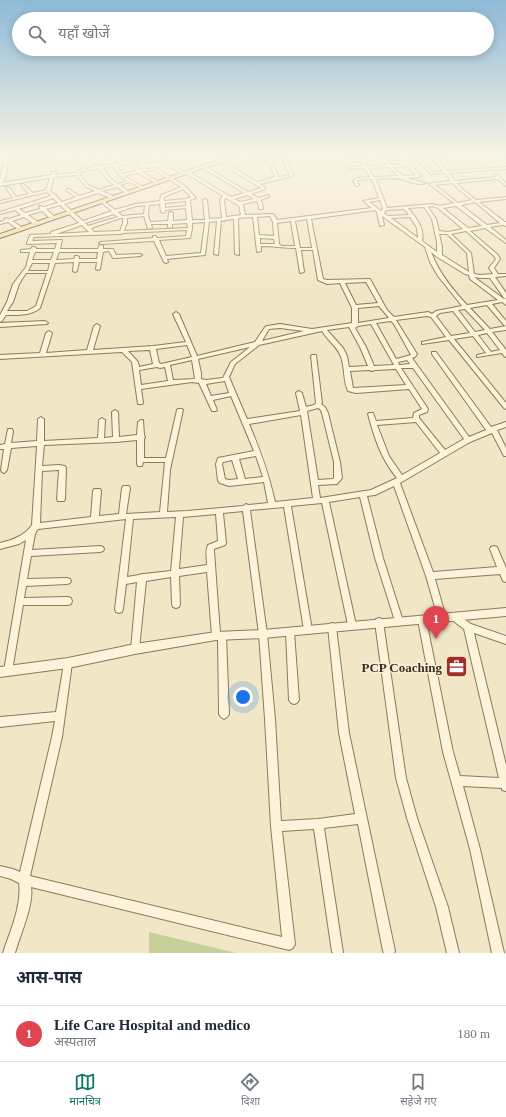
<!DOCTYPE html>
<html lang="hi">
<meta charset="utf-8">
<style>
:root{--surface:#fff;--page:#f6f6f7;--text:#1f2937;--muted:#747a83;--line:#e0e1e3;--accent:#0f766e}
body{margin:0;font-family:"Times New Roman","Noto Sans Devanagari",serif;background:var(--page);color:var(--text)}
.you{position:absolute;left:243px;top:697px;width:14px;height:14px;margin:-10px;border:3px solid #fff;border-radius:50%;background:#1a73e8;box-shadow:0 0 0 6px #1a73e833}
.badge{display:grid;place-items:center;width:26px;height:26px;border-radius:50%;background:var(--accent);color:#fff;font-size:13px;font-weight:700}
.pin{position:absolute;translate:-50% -33px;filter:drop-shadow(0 1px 2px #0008)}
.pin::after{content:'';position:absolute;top:21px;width:14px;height:12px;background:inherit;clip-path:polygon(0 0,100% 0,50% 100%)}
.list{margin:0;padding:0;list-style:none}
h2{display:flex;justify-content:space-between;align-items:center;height:52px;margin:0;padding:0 16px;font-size:17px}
h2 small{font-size:13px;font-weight:400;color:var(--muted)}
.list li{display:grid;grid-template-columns:26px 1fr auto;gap:12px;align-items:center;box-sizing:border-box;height:56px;padding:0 16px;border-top:1px solid var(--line)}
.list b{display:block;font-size:15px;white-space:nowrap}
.list p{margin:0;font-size:13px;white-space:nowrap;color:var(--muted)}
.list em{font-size:13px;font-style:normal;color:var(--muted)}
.icon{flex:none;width:22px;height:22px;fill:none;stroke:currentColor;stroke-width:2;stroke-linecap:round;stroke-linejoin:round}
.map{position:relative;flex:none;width:506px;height:953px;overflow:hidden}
.search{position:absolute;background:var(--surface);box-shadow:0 2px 10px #0003;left:12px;right:12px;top:12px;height:44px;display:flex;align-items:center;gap:10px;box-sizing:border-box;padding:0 14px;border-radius:22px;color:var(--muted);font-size:15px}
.sheet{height:108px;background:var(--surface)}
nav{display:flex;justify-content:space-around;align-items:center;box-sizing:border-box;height:56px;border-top:1px solid var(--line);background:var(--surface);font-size:11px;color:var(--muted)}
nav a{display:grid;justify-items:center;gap:2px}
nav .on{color:var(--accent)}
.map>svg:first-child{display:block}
.green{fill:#c6d098}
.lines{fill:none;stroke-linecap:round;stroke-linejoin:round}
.minor-casing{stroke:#8e795a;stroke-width:2}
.tertiary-casing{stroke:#8e795a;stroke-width:2}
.primary-casing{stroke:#5b462e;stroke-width:2}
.minor{fill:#fbf3da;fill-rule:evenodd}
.tertiary{fill:#fbf3da;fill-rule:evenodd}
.primary{fill:#f6e09c;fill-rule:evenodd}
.labels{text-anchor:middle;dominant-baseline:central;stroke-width:3;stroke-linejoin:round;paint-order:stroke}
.near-poi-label{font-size:13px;font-weight:bold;fill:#3d2f1f;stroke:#f8f0d6;text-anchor:end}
</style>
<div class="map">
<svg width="506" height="953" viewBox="0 0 506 953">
<rect width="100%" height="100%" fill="#f1e7c6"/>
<path class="green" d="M149,932L236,953H149Z"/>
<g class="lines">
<defs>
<g id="minor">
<path d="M5,155H9L8,158L20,156L19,155L27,156V158L29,159L49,155H59L29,161L22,159L8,160L5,179L2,183L51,175L52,172L54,171L56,172L55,175L75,173L82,169L75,159L77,158L86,169L98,166L89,155H93L101,166L112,164L105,155H109L115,164L128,161L123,155H127L132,161L150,160V162H149L134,163L140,170L156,168L185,186L196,198L190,200L192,220H205L203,200L205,199L207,200L209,219L222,218L220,200L223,196L187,174V172H189L231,197L244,193L203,168V166H205L248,192L261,188L220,163V161H222L257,182L275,177L268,160H254L242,155C248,155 252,158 258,159C268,159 277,155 287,155L284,156L294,175L293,176L260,184L265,187V189L251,194L258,198L269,195V197L260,200L262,202L263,209H259L258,202L256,201L243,204L245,215L272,214L274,215L277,220L372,208L363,201L379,198L372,179L358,180L357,181L359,185L357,186H356L353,181L357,178L370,177L364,168L350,169L348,168L350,167L363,166L359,161L350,162L345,164L343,163L348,160L358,159L355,155H359L361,159L375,157L372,155H377L384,159L400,158L399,155H403L404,157L458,155L436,158L447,171L506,167V169L449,173L455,181L496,177L494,175L496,174L506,183V186L498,179L457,183L460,187L476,200L506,197V199L479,202L505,222H506V226L503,225L490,227L506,240V243L485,228L470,231L498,255L500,259L494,268L498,274H506V276L495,277L506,293V305L502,302L492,304L506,321V326L504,325L487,305L470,308L490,329L506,326V330L492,332L506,350V357L504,356L502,353L477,357V355L486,353L473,336L454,339L506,403V409L504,408L449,340L422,344V342L446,337L431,317L427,316L396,320L417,354L415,357L412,358L469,437L486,430L432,354V352H436L491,427L506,422V427L497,430L506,448V456H504L492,433L470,442L400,483L433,572L497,567L490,549L491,547L494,546L497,547L506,568V582L503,581L500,574L435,579L446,618L445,621L442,622L439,621L426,576L394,486L375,495L367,496L383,558L403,621L402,624L399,625L396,624L375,558L360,497L329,502L356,625L355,628L352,629L349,628L348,625L322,503L291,506L312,630L311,633L308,634L305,633L304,630L284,507L250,510L267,634L275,719L281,821L318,819L355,814L339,733L328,627L329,624L332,623L335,624L336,627L349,733L395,951L394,953H384L383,951L358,824L324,828L343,953H333L332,952L314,829L282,831L295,944L293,948L289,950L31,887C34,905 20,935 15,953H3C10,931 22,906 19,883L11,879L0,876V866L13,869L20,872L52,737L55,721L0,727V717L56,712L64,663L65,660L68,659L71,660L72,663L62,737L30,876L282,937L271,826L265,719L259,634L243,511L223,513L226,543L225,545L214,549V551L220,633L222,632L225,633L226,636L229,714L227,717L224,719L221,717L219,714L218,639H213L212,636L207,572L179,576L180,604L179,607L176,608L173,607L172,604L171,577L146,581L139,649L138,652L135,653L132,652L131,649L137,582L126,584L123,609L122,612L119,613L116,612L115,609L126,519L38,529L35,534L32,550L100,546L103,547L104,549L103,551L100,552L31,556L27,579L67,578L70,579L71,581L70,583L67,584L26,586L24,598L68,597L71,598L72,601L71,604L68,605H23L12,671L11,674L8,675L5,674L4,671L26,540L19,544L0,549V543C13,540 24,536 32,525L37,446L11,448L7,470L4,473L2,472L1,470L4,449H0V445L5,444L8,429H12L13,431L11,443L37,441L38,419L41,417L44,419V441L98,438L99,420L102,418L105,420L104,438L113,437L112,412L115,410L118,412L119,437L137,435L138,422L141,420H143L144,435L145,437L144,439V458H166L177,410L178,409H182L183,410L170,470L167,512L187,511L243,506L246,504L248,505L268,503L264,482L229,486L220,483L218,481L216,464L218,458L254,451L231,396L213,400L217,410L216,411H212L199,383L192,382L141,389L143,403L142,404H138L132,362L122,352L0,359V355L40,353L46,333L49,331L52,333L46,353L87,350L94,326L97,324L100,326L93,350L153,346L186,342L173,314L176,312L179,314L197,356L255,342L265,327L267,326L280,324L312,329L352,323V308L340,283L327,284L318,280L313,250H301L304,272L300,273L296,248C284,248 273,246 261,246V251L257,252L253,217L238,218L239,255L235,254L234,219L226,220L224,221L221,220L218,255L214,254L217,221L209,222L205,255L167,259L168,262L166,263L164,262L154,241L101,244L99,243L101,242L153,238V236H155L158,238L186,236L187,230L123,233L121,234H119L34,237L32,241L62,240L60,249H98L99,246L101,245L103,246V249H113L116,255L140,254L142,255L140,256L115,258H113L109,251L103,252L100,269L98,270L96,269L97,262H79L77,271L75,272L73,271L74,262L55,263L40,308C31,316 17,315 6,315L2,321L0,322V315L7,302L13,284L26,267L30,252H21V250L31,249L32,247H34L36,248V249H55L57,243L27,244V243L30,235L51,234V232L79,223L60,205L46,209L55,217V219H51L42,211L28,215L39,223V225H35L24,217L12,221L23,228V230H19L8,222L0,224V222L5,220V218L9,219L21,215L15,210L0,214V212L51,196L47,192L0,203V201L13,198L6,188L7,187H9L16,197L29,194L21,185L23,184L33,193L46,190L50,178L0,186V180ZM281,157L290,175H289L278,177L271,159ZM432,158L443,171L433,172L420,159ZM379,159L387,165L367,166L363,161ZM405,159H416L431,174L445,173L451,181L431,183L429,184L454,203L440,206L432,204L387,208L376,179C382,179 396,177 401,179C409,181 418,186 426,183L406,178L419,177L421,176ZM402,160L404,164L391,165L387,161ZM130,163L136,171L122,174L117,166ZM113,166L120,176L127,181L118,184L111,179L103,168ZM407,166L416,175L403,176L393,167ZM389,167L398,176L374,177L368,168ZM99,169L109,181L114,185L99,190L88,185L79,173L83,171ZM154,170L181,187L161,195L160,201L135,204L115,210L104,201H102V203L112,211L83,221L64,204L98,193L113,199H115V197L102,191L117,187L127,194H129V192L120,185L130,182L142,189L145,188L124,176L138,173L157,184H159V182L142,172ZM77,175L86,187L95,191L79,196L69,189H67V191L76,197L62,202L57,197L56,195H55L50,191L54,177ZM453,183L458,189L472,200L458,203L435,185ZM183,189L191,197L186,199L164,201V197ZM247,195L254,199L240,202L234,199ZM53,198L58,203L44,207L39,206L40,209L25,213L19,209ZM226,198L239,206L241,215L226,217L224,200ZM380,200L383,209L381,211L369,202ZM186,201V206L165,208V203ZM475,202L500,223L487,225L461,205ZM160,204L161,212L163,213L165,212V210L186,208L187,220L173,221V213L171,212L169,213L168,221L150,222L148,215L149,205ZM145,205L144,214L122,216L118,212L136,206ZM432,206L438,208L463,229L448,232L439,231L436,219L428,207ZM456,206L482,226L468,228L443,208ZM424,207L432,219L437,242V252L422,241C425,228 416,218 408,208ZM404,209L409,215L388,216L384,213L386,210ZM375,210L377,212L380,226L384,225L382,216L425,247L430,262L438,276L462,306L436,311L432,314L428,312L394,317L387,310L370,279L327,280L323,279L311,219ZM114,214L118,217L88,226L85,223ZM144,216L148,229L152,228L151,224H168V227L170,228L172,227V224L187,223L188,228L124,231L127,223V218ZM270,216L273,222L274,236L259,235L257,217ZM410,217L417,228L418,238L391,218ZM121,218H123V223L120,231L94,232L91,228ZM307,219L312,248H300L295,221ZM291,221L295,246H282L279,244L277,223ZM205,222L201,253L166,256L159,240L190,238L192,229V223ZM82,225L89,232L56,234ZM466,231L494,256L496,259L489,268L493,274L480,275L474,274L471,253L451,234ZM439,234H447L467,253L469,272L442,255V247ZM260,238L274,239L275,244H260ZM35,252H54L51,260H32ZM59,252H98L97,259H79V257L77,256H75L74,259L56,260ZM431,252L437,257L465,274L469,275L470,279L498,300L467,305C452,289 439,273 431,252ZM32,263H50L48,271H28ZM26,273H47L36,306L27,311H7L13,302L19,284ZM474,277L480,278H490L504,298H506L504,299ZM366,282L378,303L356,305L345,283ZM379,306L389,318L358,323V308ZM465,309L485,330L475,332L458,310ZM453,311L470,333L451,336L436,316L440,313ZM391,321L394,324L411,355L396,359L376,323ZM371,324L394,365L374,366L366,347L355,328L358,326ZM349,327L360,347L368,366L349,367L347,356L343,348L327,330ZM280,328L304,331L262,341L269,329ZM322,331C328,341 337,346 341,357C345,368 343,380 348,391L356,393L409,389L422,409L414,413L413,418L376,421L373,413H369L368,414C374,437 381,459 397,478L371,490L320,498L318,485L337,484L342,478L340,462L328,413L325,407L321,404L322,403L316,355H312L311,356L316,403L314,405L306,407L302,393L299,391L297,392L296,393L300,411L247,419L229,377L235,364L259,345ZM487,333L500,350L491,352L478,335ZM187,345L192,357L161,364L159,363L156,349ZM250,347L231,362L223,378L206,380L201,379V373L198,359ZM150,350L153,364L139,367L138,362L128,351ZM192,360L195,379L173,380L170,365ZM407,360L410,364L399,365L398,362ZM157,367L160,368L165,367L168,381L141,385L139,370ZM401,368H413L464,439L445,450L419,418V415L427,412L428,409ZM396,369L406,385L353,388L350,371L370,370L372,371L375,370ZM225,381L229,393L211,396L206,384ZM318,408L320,409L322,413L334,462V478L333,479L318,480L307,411ZM301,415L313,498L275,502C269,474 260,450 249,424ZM416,422L440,453L402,475L389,456L377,425ZM137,440V464L138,466H142L143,462H165L160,512L126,514L130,488L129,486H123L122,488L119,514L99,516L101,491L100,489H94L93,491L91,517L40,523L42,471L59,470L57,499L58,501H64L65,499L66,468L65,466L59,465L42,466L44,445L116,442ZM256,456L263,477L245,479L239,459ZM232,460L238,479L229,480L225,479L222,464L223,462ZM216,514L218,541L208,545C205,551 207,558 207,565L179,569L183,517ZM176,517L171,571L144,574H142L139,575L127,577L133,519Z"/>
<path d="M151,155H155L156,158L169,162L186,174L183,175L167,164L153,160Z"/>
<path d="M502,155H506V158Z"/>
<path d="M45,321L48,323L47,324L0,327V323Z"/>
<path d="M455,613L471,624L506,636V644L474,633L506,765V791L502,790V788L463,786L480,849L504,953H492L470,849L443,752L418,620L419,617L422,616L425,617L426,620L453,752L460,776L499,778L464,629L452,620L451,617L452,614Z"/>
<path d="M379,618L382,619L383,622L406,778L417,818L448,907L459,953H447L436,907L407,818L396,778L375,622L376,619Z"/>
<path d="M290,628L293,629L294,632L299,700L297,703L294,704L291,703L289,700L286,632L287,629Z"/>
</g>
<path id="tertiary" d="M506,608V616L263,638L216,640L135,654L68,668L0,677V667L68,658L135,644L216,632L263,630Z"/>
<path id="primary" d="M234,155H242L0,238V234Z"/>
</defs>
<use href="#minor" class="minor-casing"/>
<use href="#tertiary" class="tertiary-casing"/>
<use href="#primary" class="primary-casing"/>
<use href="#minor" class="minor"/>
<use href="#tertiary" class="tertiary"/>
<use href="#primary" class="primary"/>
</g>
<linearGradient id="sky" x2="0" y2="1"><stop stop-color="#8ebad7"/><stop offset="0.54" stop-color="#f9f4e5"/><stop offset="1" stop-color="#f9f4e5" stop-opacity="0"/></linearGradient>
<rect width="506" height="289" fill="url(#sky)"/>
<defs>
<symbol id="office-square" viewBox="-11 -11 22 22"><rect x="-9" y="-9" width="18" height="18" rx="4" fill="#a02e26" stroke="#f8f0d6"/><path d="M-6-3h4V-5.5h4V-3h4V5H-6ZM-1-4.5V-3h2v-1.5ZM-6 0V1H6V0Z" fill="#fff"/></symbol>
</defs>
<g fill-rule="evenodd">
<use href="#office-square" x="444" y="654" width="25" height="25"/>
</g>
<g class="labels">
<g class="near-poi-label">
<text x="442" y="667">PCP Coaching</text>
</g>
</g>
</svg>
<div class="you"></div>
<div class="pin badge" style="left:436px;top:639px;background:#e0444e">1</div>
<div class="search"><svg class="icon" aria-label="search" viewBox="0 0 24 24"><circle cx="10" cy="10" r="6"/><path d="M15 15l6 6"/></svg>यहाँ खोजें</div>
</div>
<section class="sheet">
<h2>आस-पास<small></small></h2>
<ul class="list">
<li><span class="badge" style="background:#e0444e">1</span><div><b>Life Care Hospital and medico</b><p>अस्पताल</p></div><em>180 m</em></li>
</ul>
</section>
<nav>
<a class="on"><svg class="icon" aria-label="map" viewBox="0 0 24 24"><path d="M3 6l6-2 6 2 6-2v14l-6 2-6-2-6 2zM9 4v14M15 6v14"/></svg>मानचित्र</a>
<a><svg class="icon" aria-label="directions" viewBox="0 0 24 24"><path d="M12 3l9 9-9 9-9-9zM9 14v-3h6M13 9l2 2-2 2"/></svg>दिशा</a>
<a><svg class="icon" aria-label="saved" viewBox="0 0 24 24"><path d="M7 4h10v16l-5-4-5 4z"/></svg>सहेजे गए</a>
</nav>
